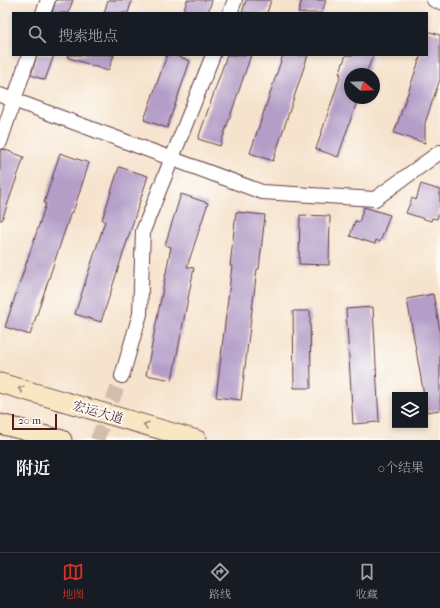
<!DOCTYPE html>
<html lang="zh">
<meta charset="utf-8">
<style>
:root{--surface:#171b24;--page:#242831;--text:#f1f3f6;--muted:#9ea1a6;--line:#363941;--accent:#d93025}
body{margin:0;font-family:"IM FELL French Canon","Noto Serif SC",serif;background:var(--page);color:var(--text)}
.controls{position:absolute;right:12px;bottom:12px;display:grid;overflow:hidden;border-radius:0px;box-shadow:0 2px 6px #0003}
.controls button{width:36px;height:36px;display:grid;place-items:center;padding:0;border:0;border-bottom:1px solid var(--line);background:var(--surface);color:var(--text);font:20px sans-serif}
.compass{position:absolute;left:344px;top:68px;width:36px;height:36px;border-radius:50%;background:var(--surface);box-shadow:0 2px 6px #0003;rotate:109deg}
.scale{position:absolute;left:12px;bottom:10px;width:45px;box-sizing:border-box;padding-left:4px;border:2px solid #4a1f2b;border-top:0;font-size:11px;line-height:14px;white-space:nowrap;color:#4a1f2b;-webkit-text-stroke:3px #fdfcf7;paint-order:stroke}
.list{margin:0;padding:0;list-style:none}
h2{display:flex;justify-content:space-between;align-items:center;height:52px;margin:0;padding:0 16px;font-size:17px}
h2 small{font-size:13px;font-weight:400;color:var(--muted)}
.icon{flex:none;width:22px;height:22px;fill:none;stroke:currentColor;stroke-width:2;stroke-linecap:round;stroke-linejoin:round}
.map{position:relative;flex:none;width:440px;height:440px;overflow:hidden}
.search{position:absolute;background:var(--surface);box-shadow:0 2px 6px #0003;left:12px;right:12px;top:12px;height:44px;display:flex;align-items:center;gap:10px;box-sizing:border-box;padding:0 14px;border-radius:0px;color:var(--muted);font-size:15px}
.sheet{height:112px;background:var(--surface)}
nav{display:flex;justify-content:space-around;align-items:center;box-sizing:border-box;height:56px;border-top:1px solid var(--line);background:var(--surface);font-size:11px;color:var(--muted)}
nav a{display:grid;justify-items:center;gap:2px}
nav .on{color:var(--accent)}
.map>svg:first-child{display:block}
.building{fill:#b49ec8}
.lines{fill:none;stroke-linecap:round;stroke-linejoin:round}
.minor-tunnel{stroke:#d4bcad;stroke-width:14;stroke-dasharray:14 7;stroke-linecap:butt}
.minor-casing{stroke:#643c43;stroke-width:16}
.secondary-casing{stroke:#643c43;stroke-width:21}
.minor{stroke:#fff;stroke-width:14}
.secondary{stroke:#f9e7c3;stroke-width:19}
.oneway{stroke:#a28377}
.labels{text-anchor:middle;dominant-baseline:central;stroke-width:3.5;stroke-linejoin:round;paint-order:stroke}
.street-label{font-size:13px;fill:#4a1f2b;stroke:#fdfcf7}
</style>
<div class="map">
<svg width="440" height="440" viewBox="0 0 440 440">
<rect width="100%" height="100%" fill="#fdfcf7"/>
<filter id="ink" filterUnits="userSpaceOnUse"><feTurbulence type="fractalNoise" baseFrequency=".025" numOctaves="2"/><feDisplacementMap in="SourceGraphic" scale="8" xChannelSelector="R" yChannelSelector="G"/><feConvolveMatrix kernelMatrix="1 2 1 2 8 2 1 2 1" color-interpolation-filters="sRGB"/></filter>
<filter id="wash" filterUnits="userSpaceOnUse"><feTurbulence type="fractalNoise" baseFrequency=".012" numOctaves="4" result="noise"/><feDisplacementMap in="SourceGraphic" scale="16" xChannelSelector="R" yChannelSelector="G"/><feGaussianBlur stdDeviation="0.9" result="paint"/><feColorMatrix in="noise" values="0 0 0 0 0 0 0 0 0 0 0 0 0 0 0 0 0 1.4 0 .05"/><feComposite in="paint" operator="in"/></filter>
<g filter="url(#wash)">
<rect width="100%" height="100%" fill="#f6e3cd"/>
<g id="blocks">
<g class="building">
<path d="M56,0H73L68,13H52Z"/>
<path d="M108,0H132L128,13H104Z"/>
<path d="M187,0H212L208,13H183Z"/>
<path d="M246,0H271L267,13H242Z"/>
<path d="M302,0H326L322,13H298Z"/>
<path d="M427,31L440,35V79L425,123V143L394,133L421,55H427Z"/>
<path d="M37,55H54L45,80L31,75Z"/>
<path d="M68,55H114L108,71L67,57Z"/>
<path d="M167,55H174L190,61L167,128L144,120Z"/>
<path d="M227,55H251L220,146L198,139Z"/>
<path d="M283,55H308L273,161L250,153Z"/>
<path d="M346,55H373L366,74H350V98H358L338,157L316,149L341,74H339Z"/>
<path d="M3,149L24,157L2,220H0V150Z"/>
<path d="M60,153L89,163L73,212H71L30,335L5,327L46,204L44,203Z"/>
<path d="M119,167L148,176L101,322L75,314L105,221L102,220Z"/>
<path d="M421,184L440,190V209L437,219L432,218L431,221L406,213L412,198L416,200Z"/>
<path d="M181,194L208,203L187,267L194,268L172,380L146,375L171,247L165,245Z"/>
<path d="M364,207L390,215L380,242L376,240L375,244L350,236L355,221L359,222Z"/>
<path d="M236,212L265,215L259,269H257L241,400L216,397L232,266H230Z"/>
<path d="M300,215L330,216L329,265L299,264Z"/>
<path d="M433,294L440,330V410L427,412L407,299Z"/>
<path d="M373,307L379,422L353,424L346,309Z"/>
<path d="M293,311H310L311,388H294Z"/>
</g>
</g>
</g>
<g filter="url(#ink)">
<use href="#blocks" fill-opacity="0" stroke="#643c43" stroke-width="1"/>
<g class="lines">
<path class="minor-tunnel" d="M97,440L122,376"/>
<defs>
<g id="minor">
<path d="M434,0L440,2"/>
<path d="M43,13L48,0"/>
<path d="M230,13L235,0"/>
<path d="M0,95L262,192L375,199L440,152"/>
<path d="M0,142L29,55"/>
<path d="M122,376L140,314L143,231L213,55"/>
</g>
<g id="secondary">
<path d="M0,383L197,440"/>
<path d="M0,424L62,440"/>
</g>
</defs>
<use href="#minor" class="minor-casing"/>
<use href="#secondary" class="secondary-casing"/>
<use href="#minor" class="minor"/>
<use href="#secondary" class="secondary"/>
</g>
<defs><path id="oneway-chevron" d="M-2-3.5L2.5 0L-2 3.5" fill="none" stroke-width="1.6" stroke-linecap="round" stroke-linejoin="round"/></defs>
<g class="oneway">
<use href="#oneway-chevron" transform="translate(21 389) rotate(-164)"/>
<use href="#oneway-chevron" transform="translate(146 425) rotate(-164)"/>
</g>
</g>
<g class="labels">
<g class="street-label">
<text transform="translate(98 412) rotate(16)">宏运大道</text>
</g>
</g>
</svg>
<div class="controls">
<button><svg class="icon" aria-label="layers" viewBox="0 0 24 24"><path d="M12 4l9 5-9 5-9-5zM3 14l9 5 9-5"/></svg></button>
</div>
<svg class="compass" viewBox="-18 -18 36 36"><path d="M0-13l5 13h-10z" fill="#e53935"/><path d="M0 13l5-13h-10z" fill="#9ea1a6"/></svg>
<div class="scale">20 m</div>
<div class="search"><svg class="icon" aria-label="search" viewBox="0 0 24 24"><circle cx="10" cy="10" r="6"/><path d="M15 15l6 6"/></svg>搜索地点</div>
</div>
<section class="sheet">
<h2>附近<small>0个结果</small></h2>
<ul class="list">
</ul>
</section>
<nav>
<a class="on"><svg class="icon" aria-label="map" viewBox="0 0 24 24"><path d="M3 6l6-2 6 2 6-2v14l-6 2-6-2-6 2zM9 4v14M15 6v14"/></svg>地图</a>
<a><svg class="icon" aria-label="directions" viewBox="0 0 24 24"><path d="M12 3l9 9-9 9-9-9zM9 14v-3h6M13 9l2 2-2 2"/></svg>路线</a>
<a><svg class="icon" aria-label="saved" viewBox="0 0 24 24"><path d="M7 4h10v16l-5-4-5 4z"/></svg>收藏</a>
</nav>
